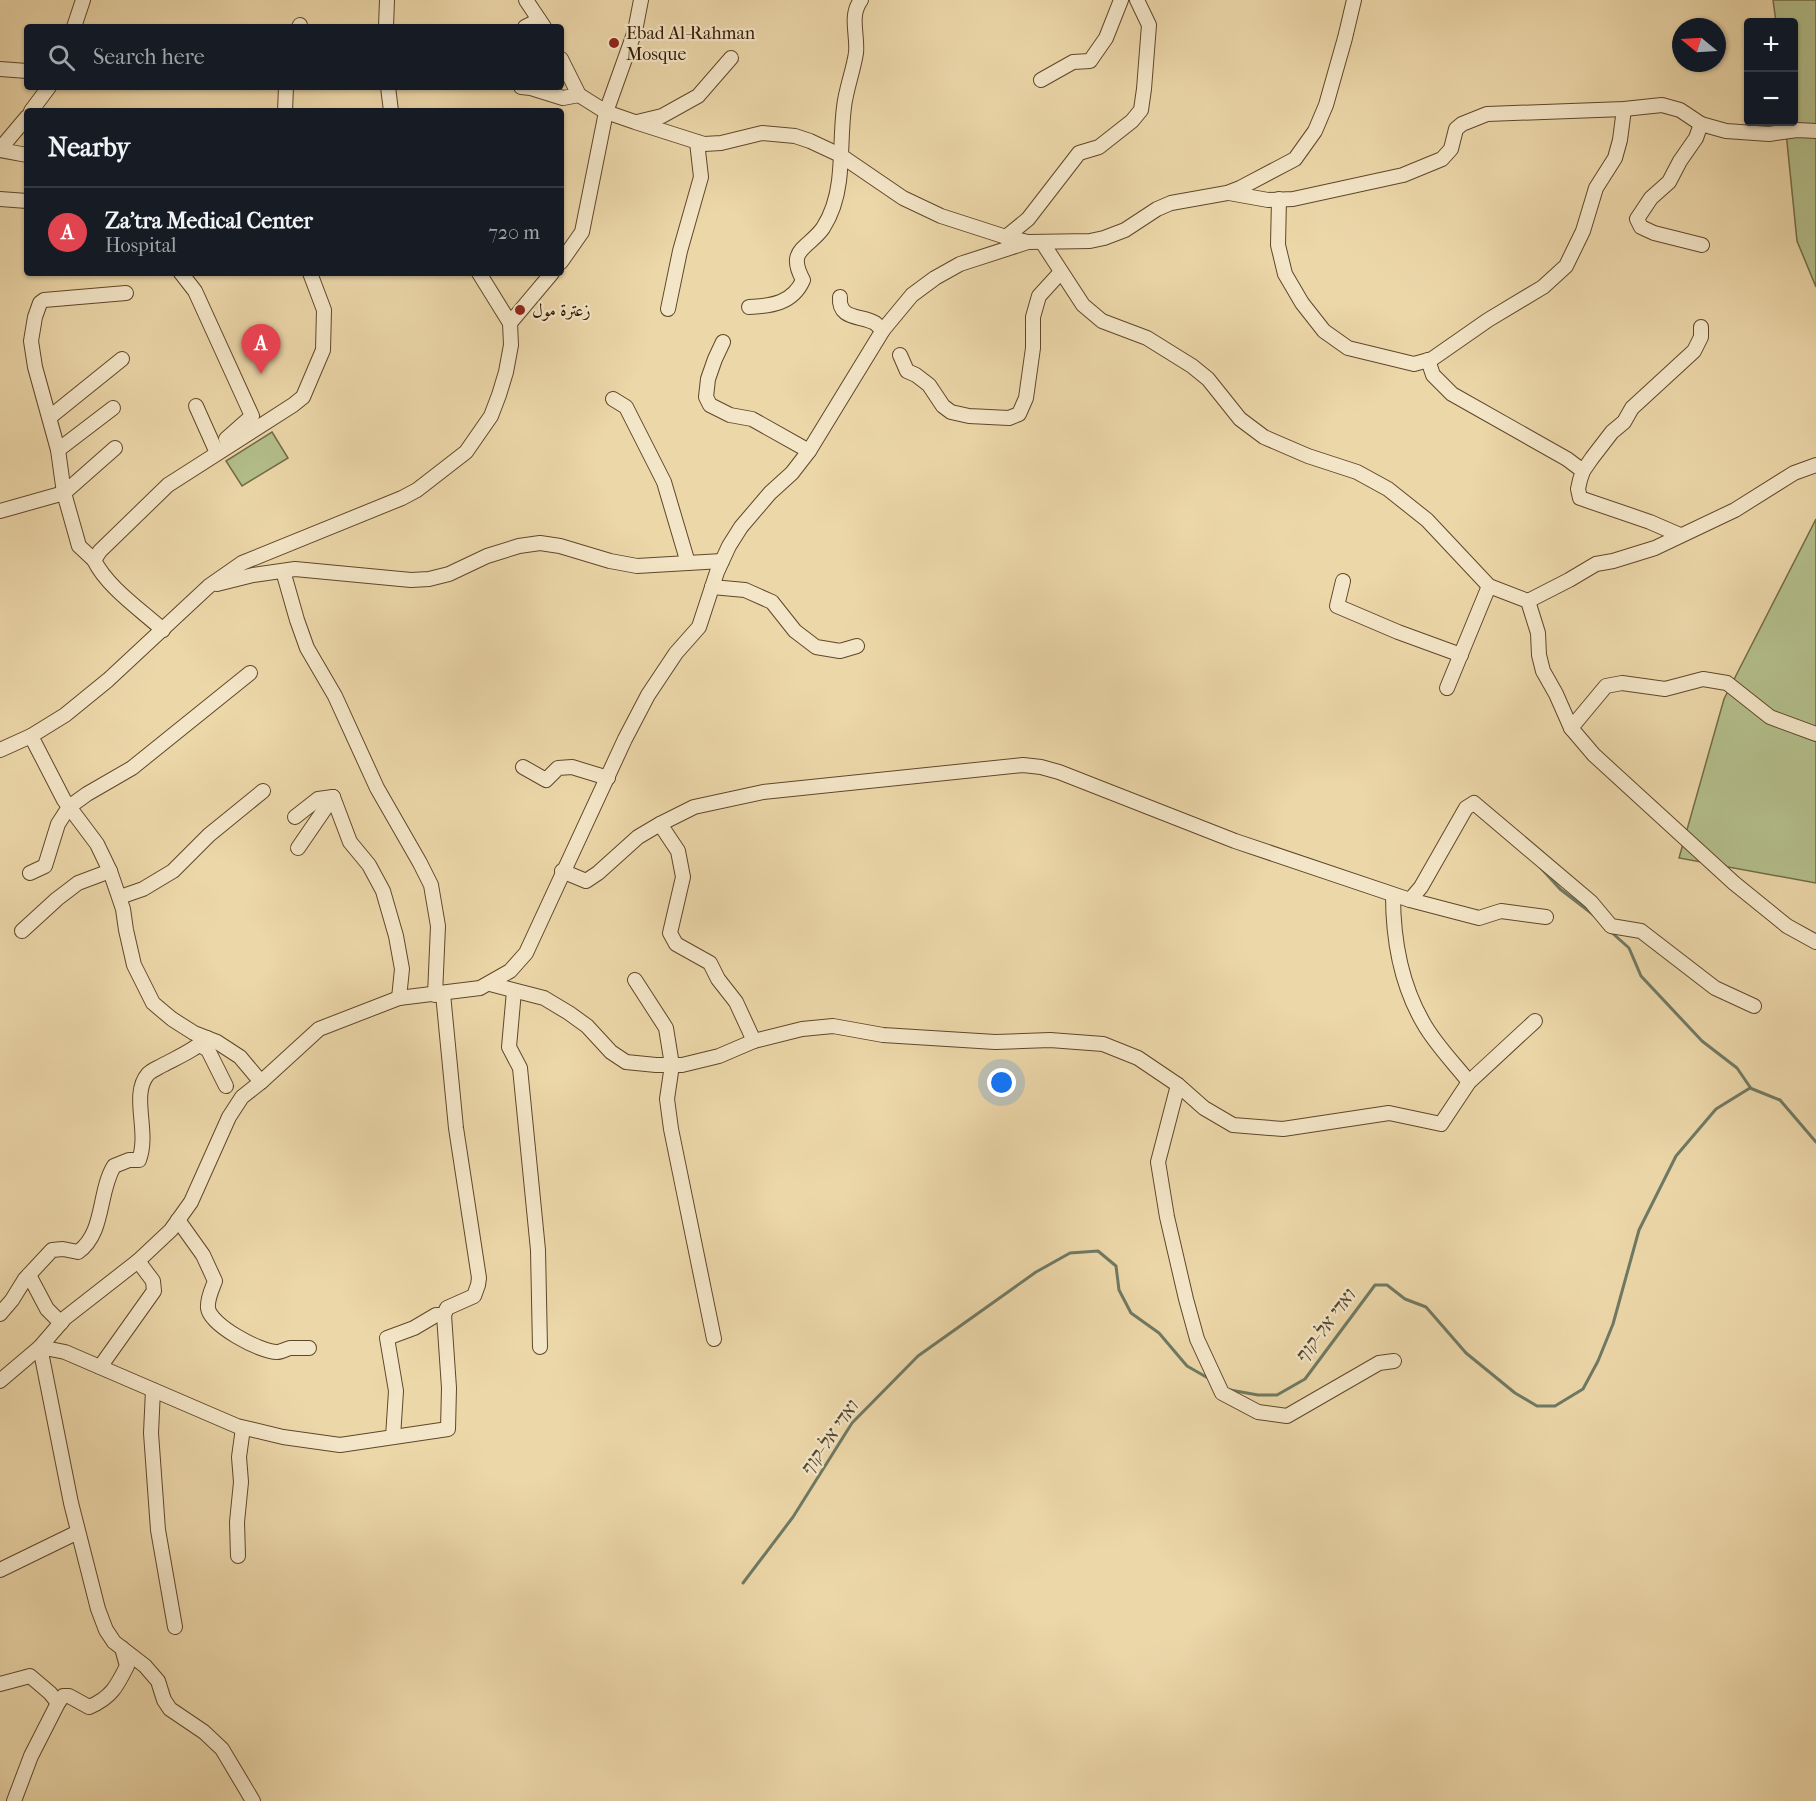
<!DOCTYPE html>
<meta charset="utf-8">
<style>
:root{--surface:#171b24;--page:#242831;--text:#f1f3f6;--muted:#9ea1a6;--line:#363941;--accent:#c59692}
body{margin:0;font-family:"IM FELL French Canon",Amiri,"Frank Ruhl Libre",serif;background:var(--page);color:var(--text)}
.controls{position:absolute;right:18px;top:18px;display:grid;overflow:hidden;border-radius:6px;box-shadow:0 2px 4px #0004}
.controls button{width:54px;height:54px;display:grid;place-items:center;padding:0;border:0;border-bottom:2px solid var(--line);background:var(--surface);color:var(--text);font:30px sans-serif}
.compass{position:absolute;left:1672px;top:18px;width:54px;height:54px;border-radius:50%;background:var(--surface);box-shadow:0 2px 4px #0004;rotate:288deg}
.you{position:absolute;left:1002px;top:1083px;width:21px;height:21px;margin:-15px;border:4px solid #fff;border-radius:50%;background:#1a73e8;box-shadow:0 0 0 9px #1a73e833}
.badge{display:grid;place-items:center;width:39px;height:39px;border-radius:50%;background:var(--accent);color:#fff;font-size:20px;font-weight:700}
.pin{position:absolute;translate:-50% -50px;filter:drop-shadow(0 2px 3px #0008)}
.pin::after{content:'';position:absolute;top:32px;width:21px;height:18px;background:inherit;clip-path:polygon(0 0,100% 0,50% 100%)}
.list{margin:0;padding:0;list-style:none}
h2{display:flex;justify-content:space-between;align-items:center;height:78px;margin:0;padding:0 24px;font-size:26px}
h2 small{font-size:20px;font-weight:400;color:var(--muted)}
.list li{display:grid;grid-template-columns:39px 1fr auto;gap:18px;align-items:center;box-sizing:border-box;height:90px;padding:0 24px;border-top:2px solid var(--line)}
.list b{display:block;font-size:22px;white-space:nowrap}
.list p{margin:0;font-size:20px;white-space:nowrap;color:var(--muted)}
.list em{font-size:20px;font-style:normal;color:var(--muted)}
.icon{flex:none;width:33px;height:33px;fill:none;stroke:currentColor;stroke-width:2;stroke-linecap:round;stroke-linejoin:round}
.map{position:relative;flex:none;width:1816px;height:1801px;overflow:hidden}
.search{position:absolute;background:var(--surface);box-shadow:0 2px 4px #0004;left:24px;top:24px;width:540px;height:66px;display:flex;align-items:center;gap:15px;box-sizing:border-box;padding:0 21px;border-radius:6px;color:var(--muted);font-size:22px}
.panel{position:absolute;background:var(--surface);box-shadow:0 2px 4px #0004;left:24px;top:108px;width:540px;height:168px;border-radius:6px}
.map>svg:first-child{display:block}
.green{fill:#b3bf8b;stroke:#726b46;stroke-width:1.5}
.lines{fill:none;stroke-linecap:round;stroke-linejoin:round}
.stream{stroke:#6f7963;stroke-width:3}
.minor-casing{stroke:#5f472a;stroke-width:16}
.minor{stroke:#f3e5c7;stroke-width:14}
.poi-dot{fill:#8f2418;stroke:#f3e5c7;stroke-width:2}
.labels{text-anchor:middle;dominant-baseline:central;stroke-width:4.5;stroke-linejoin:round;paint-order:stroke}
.poi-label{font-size:18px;fill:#301700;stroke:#f3e5c7;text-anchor:start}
.water-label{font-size:20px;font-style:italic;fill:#504832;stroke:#f3e5c7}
</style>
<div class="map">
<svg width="1816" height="1801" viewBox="0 0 1816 1801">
<rect width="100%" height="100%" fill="#ecd7a9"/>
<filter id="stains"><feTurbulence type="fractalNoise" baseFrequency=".00333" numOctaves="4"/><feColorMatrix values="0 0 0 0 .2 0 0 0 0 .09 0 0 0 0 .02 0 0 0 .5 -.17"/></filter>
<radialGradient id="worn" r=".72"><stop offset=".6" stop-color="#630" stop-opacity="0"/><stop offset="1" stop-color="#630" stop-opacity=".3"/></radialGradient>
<g class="green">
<path d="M1773,0H1816V287L1797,241L1785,122H1794V22H1776Z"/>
<path d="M272,432L288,458L242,486L226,461Z"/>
<path d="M1816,519V883L1679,858L1724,699Z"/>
</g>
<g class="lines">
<g class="stream">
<path d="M1540,867L1560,889L1595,916"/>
<path d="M1610,931L1629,948L1641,976L1702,1041L1737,1068L1750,1087"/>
<path d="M1230,1390L1258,1395H1277L1305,1379L1375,1285H1387L1405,1299L1426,1307L1466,1353L1515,1393L1537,1406H1555L1583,1389L1598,1361L1613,1324L1639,1230L1676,1156L1716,1109L1750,1088L1780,1100L1816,1142"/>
<path d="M743,1583L793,1517L852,1423L918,1356L1036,1272L1070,1253L1098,1251L1116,1266L1119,1290L1131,1313L1159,1333L1187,1366L1208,1378"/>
</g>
<defs>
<g id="minor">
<path d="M526,0L544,27"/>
<path d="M74,27L83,0"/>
<path d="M299,27L300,25"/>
<path d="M386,27L387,0"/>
<path d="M525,27L539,20"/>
<path d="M561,59L579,95L606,112L635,122L704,144L721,143L762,133L795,136L810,141L840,155L903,198L941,216L1006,237L1028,242L1090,241L1104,238L1125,230L1157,209L1171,203L1227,193L1240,188L1295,159L1315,131L1326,105L1345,38L1354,0"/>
<path d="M0,69L27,71"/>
<path d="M1041,80L1073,62L1090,61L1106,38L1121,0"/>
<path d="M388,87L391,111"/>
<path d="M521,87L531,88L563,98L579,95"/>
<path d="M31,111L49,87"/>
<path d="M285,111L286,87"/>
<path d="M637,122L662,116L698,96L731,58"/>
<path d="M0,149L27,117"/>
<path d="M0,150L27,155"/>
<path d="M1229,193L1268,200L1293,199L1403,175L1442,159L1451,149L1456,129L1462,124L1487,114L1624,109L1662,105L1680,110L1701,124"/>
<path d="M0,199L27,201"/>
<path d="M1279,199L1278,245L1285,274L1302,303L1324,331L1348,348L1414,364L1432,359L1488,320L1543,287L1566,266L1583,231L1596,188L1615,158L1620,140L1624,109"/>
<path d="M1006,237L1028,219L1079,153L1099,147L1132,121L1141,110L1144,89L1149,25L1137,0"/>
<path d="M1042,242L1083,305L1102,321L1147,338L1192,366L1208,379L1240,419L1264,437L1308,456L1357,472L1388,489L1427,520L1489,586L1528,601L1538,633L1539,655L1543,671L1556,694L1571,728L1594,755L1734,883L1787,926L1816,942"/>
<path d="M1702,245L1654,233L1641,227L1637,219L1651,198L1669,182L1680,161L1696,138L1701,124L1726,131L1769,134L1797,130L1816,131"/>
<path d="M561,262L582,232L606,112L635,31L641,0"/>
<path d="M181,273L195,291L252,416L226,439"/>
<path d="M840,297C838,320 861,315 875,323C876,324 882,329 883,330"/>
<path d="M749,307C772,306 793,303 803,280C786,249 808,249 823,228C832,214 837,197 839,181C842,156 841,131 844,107C846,89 853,72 856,53C858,35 849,16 861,0"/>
<path d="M668,309L680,251L701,177L697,142"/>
<path d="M510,323L552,273"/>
<path d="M723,342L715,359L708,379L706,397L710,405L730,415L752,419L809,451"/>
<path d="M900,355L907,371L916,375L929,385L943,406L951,412L969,416L1009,418L1019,414L1026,398L1033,348V317L1039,296L1060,273"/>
<path d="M1428,360L1433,375L1452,394L1567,459L1583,471"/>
<path d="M613,399L626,407L664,482L688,563"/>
<path d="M196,406L217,453"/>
<path d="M50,417L122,359"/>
<path d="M58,450L113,408"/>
<path d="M0,511L64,493L115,448"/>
<path d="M1680,535L1650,522L1580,498L1578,489L1580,480L1583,471L1592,458L1612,432L1624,422L1632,408L1694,351L1701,337V327"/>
<path d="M94,560L79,546L64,493L58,450L35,367L31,341L35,317L40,303L44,300L126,293"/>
<path d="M283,571L297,620L307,648L335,696L377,788L420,863L431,885L438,926L435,995"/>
<path d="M1343,581L1337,606L1398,632L1461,655"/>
<path d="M217,584L253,575L295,569L411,580L429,579L449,574L487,556L519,546L540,543L560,546L610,561L637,566L722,561"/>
<path d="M712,587L745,590L772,602L795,631L816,647L840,651L857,646"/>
<path d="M1528,601L1569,580L1596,564L1613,561L1655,548L1735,510L1794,473L1816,465"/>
<path d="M163,630C141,610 107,587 94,560L100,551L168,485L293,405L303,397L323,350L324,310L310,273"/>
<path d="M1447,688L1489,586"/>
<path d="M1571,728L1606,686L1622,683L1665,689L1703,679L1727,683L1770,717L1816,734"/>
<path d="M31,736L64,800L97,844L110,871L123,909L126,930L134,965L153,1003L172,1019L194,1033L217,1042L240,1057L261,1082"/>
<path d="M0,750L31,736L65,715L108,680L209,586L242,563L402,498L417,490L466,452L491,416L499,395L506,372L511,345L510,323L479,273"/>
<path d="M523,767L546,780L558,768L572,767L608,778"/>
<path d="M333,797L350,842L369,865L383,891L396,936L402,969L399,998"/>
<path d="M295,817L318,799L333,797"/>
<path d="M660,824L678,851L683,877L670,933L676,944L710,963L718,979L736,1002L754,1041"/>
<path d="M298,848L333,797"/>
<path d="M562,871L586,881L598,873L638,837L660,824L694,807L763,792L1023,765L1041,767L1059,772L1235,841L1410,900L1421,887L1466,808L1474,803L1591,902L1611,926L1641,931L1715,988L1754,1006"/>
<path d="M30,873L45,866L58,824L69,807L87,794L132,768L250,673"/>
<path d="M1393,895C1393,939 1401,985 1424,1024C1436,1045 1454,1063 1469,1082"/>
<path d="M120,897L143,889L173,871L209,835L263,791"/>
<path d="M1410,900L1479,918L1501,911L1546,917"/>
<path d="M22,931L57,899L78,883L110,871"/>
<path d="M635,980L666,1028L672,1065L667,1099L671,1129L714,1339"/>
<path d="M490,984L544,998L569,1013L587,1026L611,1052L626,1062L656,1065H682L719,1056L754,1041L802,1029L833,1026L883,1035L995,1042L1050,1040L1103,1044L1138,1058L1178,1085L1204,1108L1233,1125L1283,1129L1389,1113L1441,1124L1469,1082L1535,1021"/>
<path d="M514,991L509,1047L520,1068L538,1250L540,1347"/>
<path d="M200,1045L208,1050L226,1086"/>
<path d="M1178,1085L1158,1162L1167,1217L1186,1299L1197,1339L1222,1393L1258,1412L1287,1416L1379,1363L1394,1361"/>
<path d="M178,1220L203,1255L215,1281C212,1289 207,1299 208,1308C210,1325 260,1352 277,1352C281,1352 286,1349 290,1348C296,1348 303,1348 309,1348"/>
<path d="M29,1275L47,1309L61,1323"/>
<path d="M0,1314L12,1300L25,1279L52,1250L63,1249L78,1252C105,1233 98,1192 114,1166L129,1160H139C150,1131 130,1095 148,1074C152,1070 158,1068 163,1065C178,1057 195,1050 207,1038"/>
<path d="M100,1367L154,1291L153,1281L138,1261"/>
<path d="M0,1381L40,1347L65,1318L138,1261L171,1230L191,1202L229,1117L242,1097L261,1082L319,1029L399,998L480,988L510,971L526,953L625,739L648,695L676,653L699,627L717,572L729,546L741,527L770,493L792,473L809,451L883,330L912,295L935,278L960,264L1028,242"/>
<path d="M153,1390L151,1433L158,1530L175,1627"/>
<path d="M393,1437L396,1391L387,1338L414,1328L436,1315H444"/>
<path d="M238,1556L237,1522L241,1482L239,1457L243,1428"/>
<path d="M0,1570L78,1532"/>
<path d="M0,1684L30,1676L50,1693L58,1703"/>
<path d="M14,1801L31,1756L58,1703L63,1696H69L89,1707C111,1698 117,1686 127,1666L122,1648"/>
<path d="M253,1801L222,1749L204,1732L170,1709L164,1700L158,1681L145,1666L114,1642L106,1630L98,1609L71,1503L40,1347L65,1352L237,1426L283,1437L340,1445L448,1429L449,1388L444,1315L447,1308L474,1296L478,1285L479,1278L456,1128L443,994"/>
</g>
</defs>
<use href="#minor" class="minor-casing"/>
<use href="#minor" class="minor"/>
</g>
<g class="poi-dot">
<circle cx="614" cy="43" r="6"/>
<circle cx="520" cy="310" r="6"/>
</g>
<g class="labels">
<g class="poi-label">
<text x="626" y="33">Ebad Al-Rahman<tspan x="626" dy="21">Mosque</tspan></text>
<text x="532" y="310">زعترة مول</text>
</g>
<g class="water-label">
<text transform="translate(1325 1326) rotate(-53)">ואדי אל-קוף</text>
<text transform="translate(829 1438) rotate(-55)">ואדי אל-קוף</text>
</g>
</g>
<rect width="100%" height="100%" filter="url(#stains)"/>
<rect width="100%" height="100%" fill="url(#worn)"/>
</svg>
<div class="controls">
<button>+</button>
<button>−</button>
</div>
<svg class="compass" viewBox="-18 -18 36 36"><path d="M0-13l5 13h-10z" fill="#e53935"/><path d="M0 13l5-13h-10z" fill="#9ea1a6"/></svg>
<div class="you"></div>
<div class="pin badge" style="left:261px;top:374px;background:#e0444e">A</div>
<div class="search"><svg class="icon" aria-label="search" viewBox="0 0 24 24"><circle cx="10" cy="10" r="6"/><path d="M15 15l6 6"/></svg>Search here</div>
<section class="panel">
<h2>Nearby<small></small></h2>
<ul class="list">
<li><span class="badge" style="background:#e0444e">A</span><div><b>Za'tra Medical Center</b><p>Hospital</p></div><em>720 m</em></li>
</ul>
</section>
</div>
